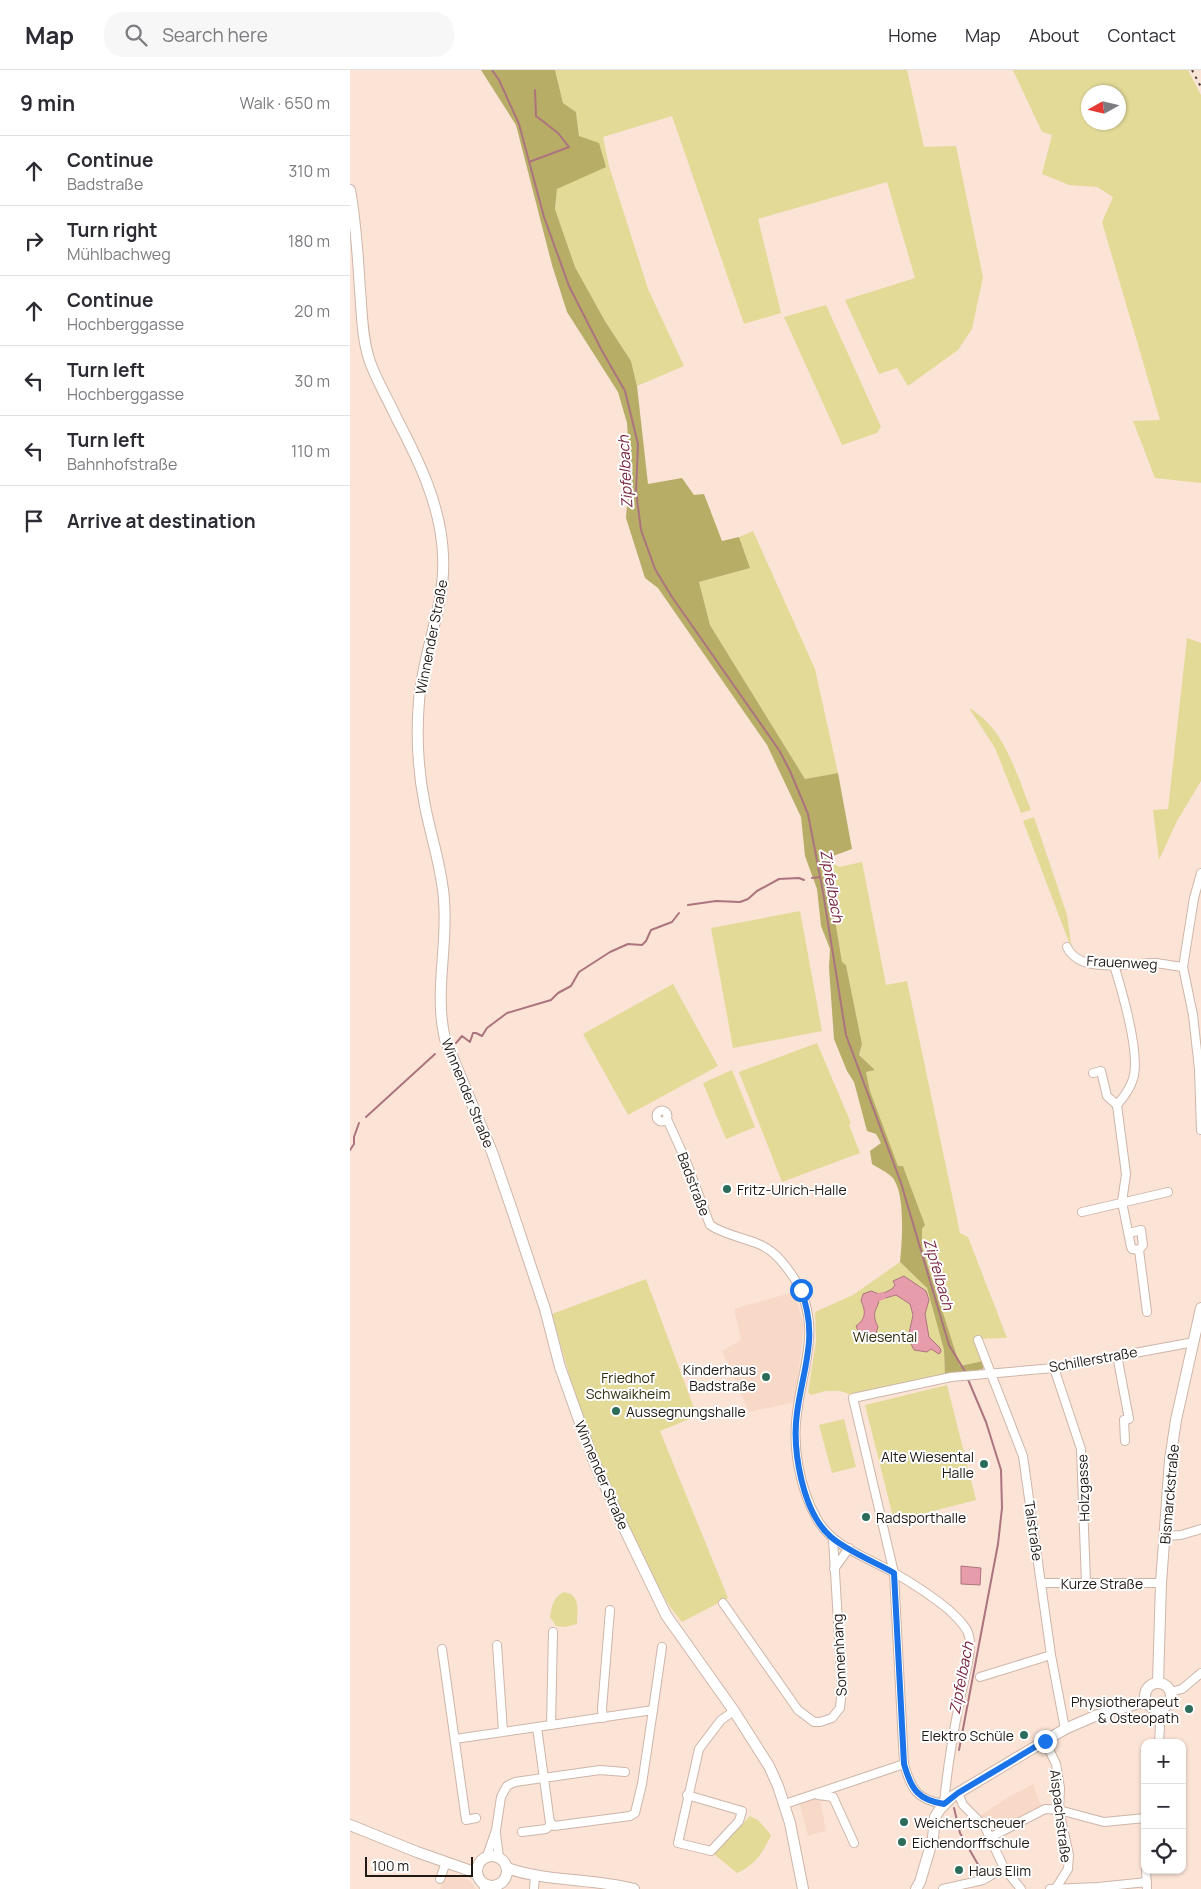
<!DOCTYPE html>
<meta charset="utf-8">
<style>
:root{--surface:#fff;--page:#f7f7f7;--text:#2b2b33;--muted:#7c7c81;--line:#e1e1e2}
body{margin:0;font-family:Manrope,sans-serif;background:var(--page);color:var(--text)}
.controls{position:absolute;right:15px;bottom:15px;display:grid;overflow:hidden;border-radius:10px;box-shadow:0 1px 4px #0004}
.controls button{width:45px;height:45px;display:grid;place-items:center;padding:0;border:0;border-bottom:1px solid var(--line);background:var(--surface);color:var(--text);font:25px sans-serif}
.compass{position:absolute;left:731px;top:15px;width:45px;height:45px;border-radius:50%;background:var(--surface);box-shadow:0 1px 4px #0004;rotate:262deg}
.scale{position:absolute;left:15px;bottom:12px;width:108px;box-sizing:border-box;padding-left:5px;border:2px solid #201813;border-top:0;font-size:14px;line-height:18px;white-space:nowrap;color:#201813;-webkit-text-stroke:4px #fff;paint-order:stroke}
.stop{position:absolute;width:15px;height:15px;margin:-11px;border:4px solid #1a73e8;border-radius:50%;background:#fff}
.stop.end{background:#1a73e8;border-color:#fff;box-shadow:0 1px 5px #0008}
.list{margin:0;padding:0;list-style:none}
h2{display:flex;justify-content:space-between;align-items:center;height:65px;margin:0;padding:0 20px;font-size:21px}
h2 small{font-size:16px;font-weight:400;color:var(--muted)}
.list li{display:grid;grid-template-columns:32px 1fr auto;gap:15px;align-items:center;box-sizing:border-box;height:70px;padding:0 20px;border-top:1px solid var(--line)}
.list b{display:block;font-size:19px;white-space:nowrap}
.list p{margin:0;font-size:16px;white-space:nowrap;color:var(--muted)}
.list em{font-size:16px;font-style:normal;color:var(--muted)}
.icon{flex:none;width:28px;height:28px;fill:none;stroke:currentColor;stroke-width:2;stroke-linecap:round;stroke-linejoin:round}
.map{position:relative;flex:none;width:851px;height:1819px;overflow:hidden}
header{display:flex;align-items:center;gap:30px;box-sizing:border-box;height:70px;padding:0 25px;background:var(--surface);border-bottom:1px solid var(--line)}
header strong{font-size:24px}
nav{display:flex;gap:28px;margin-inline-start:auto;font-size:18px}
.search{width:350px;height:45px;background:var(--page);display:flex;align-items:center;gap:12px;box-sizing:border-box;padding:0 18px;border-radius:20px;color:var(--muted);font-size:19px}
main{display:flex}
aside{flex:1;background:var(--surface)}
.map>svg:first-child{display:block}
.built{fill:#f8d9c7}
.green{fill:#e3da98;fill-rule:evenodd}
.forest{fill:#b7ad67}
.water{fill:#e79cac;stroke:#ab747e}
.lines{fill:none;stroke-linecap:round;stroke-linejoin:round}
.stream{stroke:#ab747e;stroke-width:2}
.canal{stroke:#e79cac;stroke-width:8}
.street-casing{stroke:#cdb6a9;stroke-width:10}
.secondary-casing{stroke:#cdb6a9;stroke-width:12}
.street{stroke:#fff;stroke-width:8}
.secondary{stroke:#fff;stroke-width:10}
.rail{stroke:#4d423b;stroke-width:2;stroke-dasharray:2.5 5;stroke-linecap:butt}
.route{stroke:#1a73e8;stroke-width:6}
.poi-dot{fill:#2b6c5a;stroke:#fff;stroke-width:2}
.labels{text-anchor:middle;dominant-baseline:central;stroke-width:4;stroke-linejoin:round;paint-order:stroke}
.street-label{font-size:14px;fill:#201813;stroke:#fff}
.poi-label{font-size:14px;fill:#201813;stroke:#fff;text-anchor:start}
.park-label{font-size:14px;fill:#312c0c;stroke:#fff}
.water-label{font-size:15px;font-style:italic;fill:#751f3a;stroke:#fff}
</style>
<header>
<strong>Map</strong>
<div class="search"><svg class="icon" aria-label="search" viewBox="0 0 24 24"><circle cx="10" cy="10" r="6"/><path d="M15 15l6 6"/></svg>Search here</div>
<nav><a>Home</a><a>Map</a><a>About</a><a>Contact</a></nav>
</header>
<main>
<aside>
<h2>9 min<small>Walk · 650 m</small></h2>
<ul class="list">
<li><svg class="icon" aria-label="ahead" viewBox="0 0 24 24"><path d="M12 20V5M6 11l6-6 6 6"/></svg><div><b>Continue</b><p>Badstraße</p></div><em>310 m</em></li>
<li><svg class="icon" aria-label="right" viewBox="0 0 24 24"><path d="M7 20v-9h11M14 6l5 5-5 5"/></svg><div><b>Turn right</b><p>Mühlbachweg</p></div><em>180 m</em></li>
<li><svg class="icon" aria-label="ahead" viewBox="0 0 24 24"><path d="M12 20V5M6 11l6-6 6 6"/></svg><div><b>Continue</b><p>Hochberggasse</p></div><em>20 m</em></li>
<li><svg class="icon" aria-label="left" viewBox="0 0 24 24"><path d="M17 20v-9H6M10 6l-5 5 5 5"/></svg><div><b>Turn left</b><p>Hochberggasse</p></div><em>30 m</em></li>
<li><svg class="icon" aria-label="left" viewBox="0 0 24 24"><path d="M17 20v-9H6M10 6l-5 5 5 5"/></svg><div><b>Turn left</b><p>Bahnhofstraße</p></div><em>110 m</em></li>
<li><svg class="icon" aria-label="arrive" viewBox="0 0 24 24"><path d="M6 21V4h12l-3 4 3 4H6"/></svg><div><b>Arrive at destination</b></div></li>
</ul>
</aside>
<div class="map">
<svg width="851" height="1819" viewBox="0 0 851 1819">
<rect width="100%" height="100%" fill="#fbe4d6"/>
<g class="built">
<path d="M444,1222L454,1255L445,1332L399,1342L372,1281L391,1270L384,1239Z"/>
<path d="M683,1714L692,1738L661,1752L644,1763L631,1745L655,1729Z"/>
<path d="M467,1727L470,1728L476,1761L458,1766L449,1731Z"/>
<path d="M100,1804L119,1810L126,1819H90L94,1809Z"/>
</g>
<g class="green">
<path d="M205,0H557L574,77L606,76L633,207L622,259L608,280L558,316L547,298L529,304L495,230L565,208L537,112L408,149L431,243L394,254L322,46L253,67L259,96L298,219L334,296L287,316L281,291L255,251L225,197L205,139L207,119L229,66L226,42L213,33Z"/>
<path d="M663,0H838L851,25V413L805,408L783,351L810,350L752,152L763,127L747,117L719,115L692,104L702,65L692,62ZM738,22H768V52H738Z"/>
<path d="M476,235L531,357L527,363L492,375L434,247Z"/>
<path d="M403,461L465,599L488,703L455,709L360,555L349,512L400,498L389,467Z"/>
<path d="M837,568L851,573V711L827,751L809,790L803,740L818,739Z"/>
<path d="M619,638C655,658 666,704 681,740L671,743L645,678Z"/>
<path d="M684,747L717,845L722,880L673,751Z"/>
<path d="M481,786L483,793L489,797L512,792L536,915L557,911L610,1163L618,1167L657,1268L625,1269L633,1291L610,1296L572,1177V1159L575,1155L553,1096L548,1097L520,1021L516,1002L525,1000L509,985L512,974L496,895L492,892L475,788Z"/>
<path d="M450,841L472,961L383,978L361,858Z"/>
<path d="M323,914L368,996L278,1045L233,964Z"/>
<path d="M467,973L501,1053L499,1055L510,1083L432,1112L389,1002Z"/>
<path d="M382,1000L405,1057L376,1069L353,1013Z"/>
<path d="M550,1192L577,1218L594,1280L595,1307L505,1326L490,1321H475L461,1325L458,1322L466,1271L465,1242L503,1225Z"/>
<path d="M296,1209L347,1346L310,1361L378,1528L332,1552L320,1537L304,1509L250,1397L224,1322L202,1244Z"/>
<path d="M597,1315L626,1430L544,1451L515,1335Z"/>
<path d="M494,1349L506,1397L482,1403L469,1355Z"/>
<path d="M214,1522C231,1525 227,1540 227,1554L215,1557L206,1556L200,1547C202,1536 203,1527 214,1522Z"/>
<path d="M400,1746L408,1750L421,1765C413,1783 405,1795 387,1803L364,1784Z"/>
</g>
<path class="forest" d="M131,0H205L213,33L226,42L229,66L249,73L256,97L207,119L205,139L225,197L255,251L281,291L287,316L298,414L332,408L344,425L354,424L372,471L389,467L400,498L349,512L360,555L455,709L488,703L502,779L475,789L492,892L496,895L512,974L509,985L525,1000L516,1002L520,1021L548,1096H553L575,1155L572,1159V1177L610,1296L633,1291V1299L595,1307L594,1280L577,1218L550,1192C552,1172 556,1123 542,1107C537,1102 528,1098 522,1094L520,1081L531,1073L526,1064L517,1061L504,1012L497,1001L484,969L479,898L480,879L471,856L467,819L455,786L451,747L417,675L308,518L295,508L276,448L280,396L277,353L268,322L217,242L202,195L166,55Z"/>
<g class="water">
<path d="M554,1206L576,1221L579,1230L575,1244L579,1267L590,1278L591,1282L589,1284L581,1279L577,1282L564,1280L558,1268L563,1245L560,1234L546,1225L532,1229V1224L542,1219L545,1215L543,1211Z"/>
<path d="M521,1221L529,1224C531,1239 519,1239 528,1257L526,1263L517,1267L510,1266L506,1256C516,1249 516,1241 511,1231L513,1224Z"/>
<path d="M611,1496L631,1498L630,1515L611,1514Z"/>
</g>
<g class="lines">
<g class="stream">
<path d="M142,0L149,10L169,54L194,147L219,216L251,279L275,321L288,374L286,421L291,460L305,499L322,527L429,680L440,701L458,744L473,822L496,965L551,1113L599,1275L616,1303"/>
<path d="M179,92L219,77L208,63L186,46L185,20"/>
<path d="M462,808L470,807"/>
<path d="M338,835L366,831L390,832L398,829L407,821L429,809L449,808L454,810"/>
<path d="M106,973L112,966L120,972L123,963H126L132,966L137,958L157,943L201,930L208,923L221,916L229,902L260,882L278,874L292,875L296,871L301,860L322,852L329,843"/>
<path d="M16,1047L85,984"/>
<path d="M0,1080L4,1074V1067L9,1053"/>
<path d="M609,1680L648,1474L652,1438L651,1400L636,1352L617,1307"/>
<path d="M604,1738L610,1763L634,1805"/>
</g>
<path class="canal" d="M529,1227L532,1226"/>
<defs>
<g id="street">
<path d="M851,803L844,828L833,897L843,945L849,999L851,1060"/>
<path d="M717,877C730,905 780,893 805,893C814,894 824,896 833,897"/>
<path d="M764,895C772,921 791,984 783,1009C780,1019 774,1027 767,1035L776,1104L772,1132L781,1177L782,1179L789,1180L793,1175L791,1160L779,1163"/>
<path d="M743,1003L751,1001L757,1026L767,1035"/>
<circle cx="312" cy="1046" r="5.5"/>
<path d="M317,1049L336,1091L360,1155C379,1168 405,1168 422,1182C431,1189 438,1199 444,1208C473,1255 453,1294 447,1343C442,1378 450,1419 467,1449C482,1476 516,1487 543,1502C562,1513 581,1525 599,1540C606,1547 617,1556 619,1566C623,1580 613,1614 610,1629C603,1664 597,1699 594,1734C567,1730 561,1719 554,1694L544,1503L503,1328L601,1307L704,1298L844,1272"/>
<path d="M732,1142L818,1122"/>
<path d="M789,1180L797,1242"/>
<path d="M628,1270L673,1386L701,1585L715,1659"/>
<path d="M767,1285L779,1349L774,1350L775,1371"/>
<path d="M704,1298L731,1379L736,1513"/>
<path d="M815,1466L831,1465L851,1459"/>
<path d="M484,1499L499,1478"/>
<path d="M692,1513H811"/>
<path d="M373,1533L448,1640L464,1652H470L482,1648L490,1638L492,1618L483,1469"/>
<path d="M147,1575L153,1661"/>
<path d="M92,1579L116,1750L126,1748"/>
<path d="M630,1607L701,1585"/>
<path d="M821,1622L832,1619L851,1603"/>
<path d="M303,1640L312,1577"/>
<path d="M253,1648L252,1639L260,1540"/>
<path d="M201,1655L203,1562"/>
<path d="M105,1669L303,1640L292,1714L285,1743L280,1746L204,1756L200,1753L187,1657"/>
<path d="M695,1671L706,1694L710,1718L709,1740L719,1785L718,1799L706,1818"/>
<path d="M809,1673L811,1639"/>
<path d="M608,1723L613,1735L635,1757L654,1798L671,1819"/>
<path d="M337,1725L392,1741L389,1751L361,1781L328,1773L349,1679L371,1650L384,1641"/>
<path d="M468,1725L483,1727L504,1773"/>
<path d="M435,1734L554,1694"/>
<path d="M172,1762L196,1759L202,1754"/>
<path d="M146,1764L149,1787"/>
<path d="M641,1767L695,1739L709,1740L754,1752L795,1748"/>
<path d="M137,1786L146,1760L151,1727L157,1716L165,1712L250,1700L275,1702"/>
<path d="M796,1800L797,1819"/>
<path d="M90,1809L96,1792"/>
<path d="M133,1813L134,1819"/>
<path d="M145,1819L148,1815"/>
<path d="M184,1819L185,1805"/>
<path d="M593,1819L633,1810L654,1798"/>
<path d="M700,1819L748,1817L797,1812"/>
</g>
<g id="secondary">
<path d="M0,120C6,153 8,186 10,220C12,243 12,267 19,289C26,310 38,329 47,349C69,391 91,436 93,485C96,534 73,581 69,631C66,666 68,701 75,736C81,767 92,798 94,830C98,877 84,923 95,969L142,1082L160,1134L195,1239L210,1297L243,1389L273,1456L316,1545L384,1641L419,1696L428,1716L440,1753L453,1819"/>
<path d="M808,1612L811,1513L820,1390L826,1350L851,1238"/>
<circle cx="808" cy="1626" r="13"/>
<path d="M0,1755L67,1782L121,1801L127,1805"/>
<circle cx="142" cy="1801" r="15"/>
<path d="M157,1798C197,1812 242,1808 284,1819"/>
<path d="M566,1819L570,1812L583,1768L585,1747L590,1739L603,1726L715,1659L745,1646L796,1631"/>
</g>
</defs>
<use href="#street" class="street-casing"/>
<use href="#secondary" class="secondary-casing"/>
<use href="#street" class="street"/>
<use href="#secondary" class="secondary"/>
<path class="rail" d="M842,0L851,17"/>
</g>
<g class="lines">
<path class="route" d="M451,1220C469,1267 453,1297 447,1343C442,1379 452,1442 481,1467C497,1481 525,1492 544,1503L554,1694C561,1719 568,1730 594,1734L608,1723L695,1671"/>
</g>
<g class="poi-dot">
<circle cx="377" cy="1119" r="5"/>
<circle cx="416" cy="1307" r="5"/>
<circle cx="266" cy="1341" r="5"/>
<circle cx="634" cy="1394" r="5"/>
<circle cx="516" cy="1447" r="5"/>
<circle cx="839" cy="1639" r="5"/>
<circle cx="674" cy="1665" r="5"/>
<circle cx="554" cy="1752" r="5"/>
<circle cx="552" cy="1772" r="5"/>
<circle cx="609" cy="1800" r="5"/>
</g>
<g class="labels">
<g class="street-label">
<text transform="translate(81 567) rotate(-79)">Winnender Straße</text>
<text transform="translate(772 892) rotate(3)">Frauenweg</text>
<text transform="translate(118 1023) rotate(68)">Winnender Straße</text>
<text transform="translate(344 1114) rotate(69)">Badstraße</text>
<text transform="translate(743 1289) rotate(-10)">Schillerstraße</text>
<text transform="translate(252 1405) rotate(67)">Winnender Straße</text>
<text transform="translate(733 1418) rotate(-92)">Holzgasse</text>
<text transform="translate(819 1424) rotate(-85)">Bismarckstraße</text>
<text transform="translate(684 1461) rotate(82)">Talstraße</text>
<text x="752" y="1513">Kurze Straße</text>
<text transform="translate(489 1585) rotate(-93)">Sonnenhang</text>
<text transform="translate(711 1746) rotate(83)">Aispachstraße</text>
</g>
<g class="poi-label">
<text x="387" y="1119">Fritz-Ulrich-Halle</text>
<text x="406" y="1299" text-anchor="end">Kinderhaus<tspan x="406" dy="16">Badstraße</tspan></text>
<text x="276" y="1341">Aussegnungshalle</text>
<text x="624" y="1386" text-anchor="end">Alte Wiesental<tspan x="624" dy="16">Halle</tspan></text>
<text x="526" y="1447">Radsporthalle</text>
<text x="829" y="1631" text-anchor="end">Physiotherapeut<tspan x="829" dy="16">&amp; Osteopath</tspan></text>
<text x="664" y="1665" text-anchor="end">Elektro Schüle</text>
<text x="564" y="1752">Weichertscheuer</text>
<text x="562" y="1772">Eichendorffschule</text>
<text x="619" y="1800">Haus Elim</text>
</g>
<g class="park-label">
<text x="535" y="1266">Wiesental</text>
<text x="278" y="1307">Friedhof<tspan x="278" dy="16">Schwaikheim</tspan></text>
</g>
<g class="water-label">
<text transform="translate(275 402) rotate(-93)">Zipfelbach</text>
<text transform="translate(482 816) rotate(80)">Zipfelbach</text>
<text transform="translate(589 1204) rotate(74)">Zipfelbach</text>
<text transform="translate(611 1608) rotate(-79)">Zipfelbach</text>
</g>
</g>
</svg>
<div class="controls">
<button>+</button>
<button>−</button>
<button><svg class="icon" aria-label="locate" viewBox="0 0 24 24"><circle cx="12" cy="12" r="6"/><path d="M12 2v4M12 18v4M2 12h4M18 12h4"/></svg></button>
</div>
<svg class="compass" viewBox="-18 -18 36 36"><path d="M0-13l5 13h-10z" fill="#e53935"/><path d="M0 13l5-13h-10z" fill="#7c7c81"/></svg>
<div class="scale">100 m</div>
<div class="stop" style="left:451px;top:1220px"></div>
<div class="stop end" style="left:695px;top:1671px"></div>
</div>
</main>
